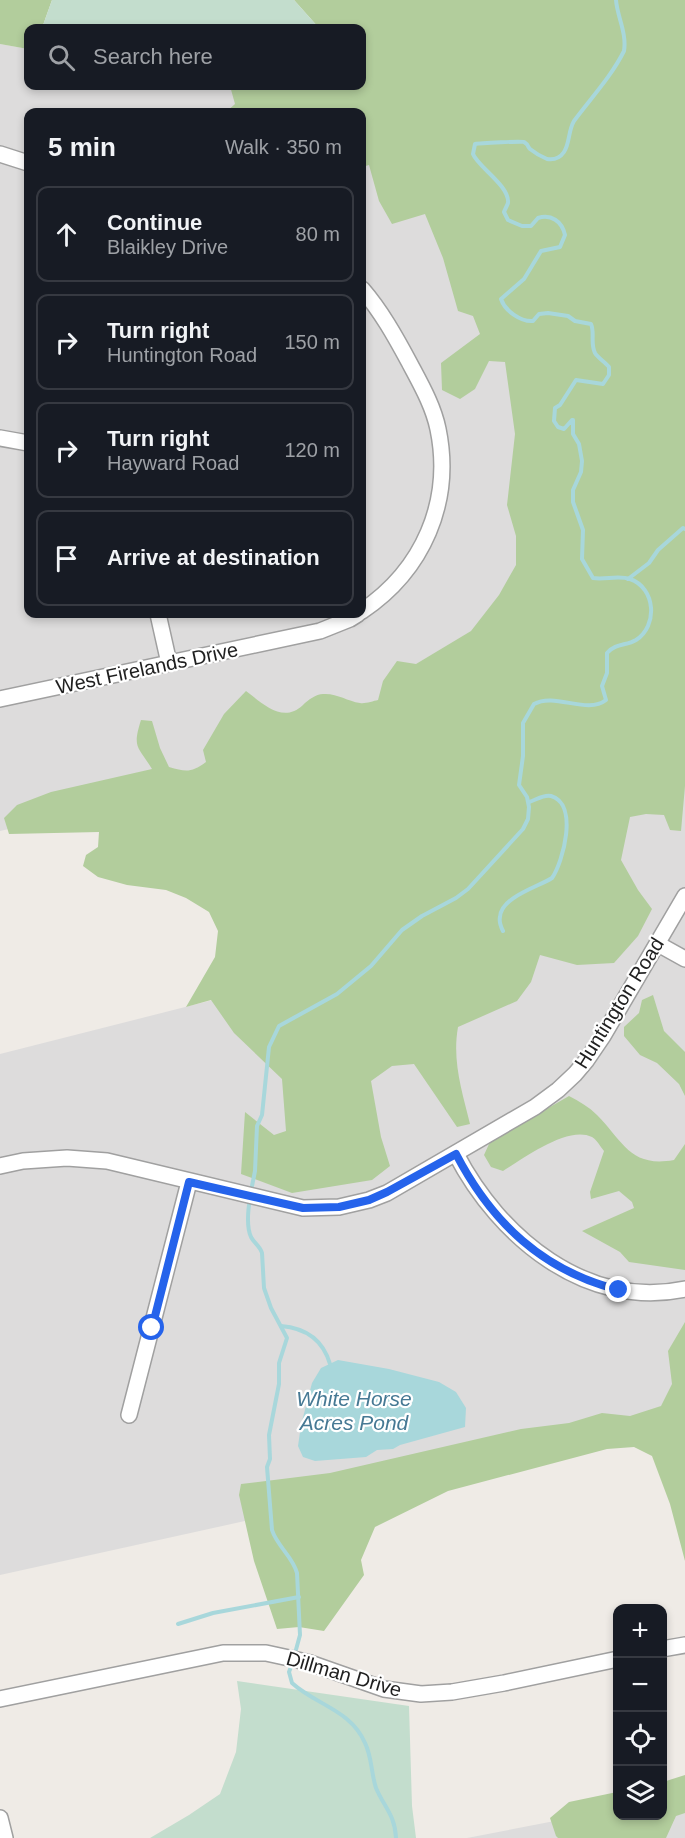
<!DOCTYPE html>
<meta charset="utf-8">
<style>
:root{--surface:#171b24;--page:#242831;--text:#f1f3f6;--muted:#9ea1a6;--line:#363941}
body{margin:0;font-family:Arial,sans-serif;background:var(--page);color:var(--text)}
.controls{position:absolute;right:18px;bottom:18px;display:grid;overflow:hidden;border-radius:12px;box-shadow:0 3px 9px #0003}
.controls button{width:54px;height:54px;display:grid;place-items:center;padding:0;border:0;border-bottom:2px solid var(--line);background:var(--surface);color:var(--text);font:30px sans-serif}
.stop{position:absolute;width:18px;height:18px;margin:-14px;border:4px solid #2563eb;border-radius:50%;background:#fff}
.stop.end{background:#2563eb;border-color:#fff;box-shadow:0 2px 6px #0008}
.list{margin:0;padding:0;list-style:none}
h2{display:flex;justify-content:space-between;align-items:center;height:78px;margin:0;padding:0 24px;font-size:26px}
h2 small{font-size:20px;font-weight:400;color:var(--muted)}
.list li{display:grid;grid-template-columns:39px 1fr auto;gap:18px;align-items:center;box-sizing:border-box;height:96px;margin:0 12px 12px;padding:0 12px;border:2px solid var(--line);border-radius:12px}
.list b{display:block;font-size:22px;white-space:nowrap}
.list p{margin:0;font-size:20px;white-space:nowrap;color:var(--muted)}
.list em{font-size:20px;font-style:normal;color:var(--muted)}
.icon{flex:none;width:33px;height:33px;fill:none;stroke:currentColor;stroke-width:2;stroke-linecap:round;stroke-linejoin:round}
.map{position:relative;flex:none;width:685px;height:1838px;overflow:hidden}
.search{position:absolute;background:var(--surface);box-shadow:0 3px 9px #0003;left:24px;top:24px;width:342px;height:66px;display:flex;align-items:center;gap:15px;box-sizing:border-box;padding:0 21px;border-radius:12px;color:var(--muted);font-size:22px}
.panel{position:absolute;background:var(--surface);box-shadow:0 3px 9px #0003;left:24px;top:108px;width:342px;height:510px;border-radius:12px}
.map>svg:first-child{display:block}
.residential{fill:#dddcdc;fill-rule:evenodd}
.forest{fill:#b2cd9c}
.wetland{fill:#c3ddcd}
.water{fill:#a8d7db}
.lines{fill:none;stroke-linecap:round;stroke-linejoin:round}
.stream{stroke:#a8d7db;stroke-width:4}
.minor-casing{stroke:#a0a0a0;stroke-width:18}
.minor{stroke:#fff;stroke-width:15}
.route{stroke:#2563eb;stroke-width:8}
.labels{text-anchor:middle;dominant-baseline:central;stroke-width:4.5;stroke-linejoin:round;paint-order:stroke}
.street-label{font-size:20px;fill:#1f1f1f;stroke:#fff}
.water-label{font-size:21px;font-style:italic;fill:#467994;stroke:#fff}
</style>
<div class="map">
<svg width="685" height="1838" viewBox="0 0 685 1838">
<rect width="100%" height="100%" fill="#efebe6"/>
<g class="residential">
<path d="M0,44L28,49V86H303L454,102L685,628V1424L0,1575V1054L268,986L221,781L0,831ZM28,112H362V614H28Z"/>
<path d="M685,1793V1838H467L591,1814L662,1816Z"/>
</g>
<g class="forest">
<path d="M0,0H52L42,28H28V49L0,44Z"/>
<path d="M294,0H685V786L681,831L670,830L664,815L646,814L630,817L621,860L638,890L652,909L638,936L614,963L577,965L540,955L531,982L517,1001L458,1027C452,1061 462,1091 470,1124L457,1127L414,1064L392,1066L371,1081L381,1137L390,1166L372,1180L292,1193L241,1174L245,1112L274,1135L286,1131L282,1079L234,1033L211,1000L186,1007L215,957L218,931L209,912L186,898L166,890L127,885L98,877L83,866L86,855L98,847L99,832L9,834L4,818L17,805L51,792L152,769C138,746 132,749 141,720L152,721L160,748L169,767C186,772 191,773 206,762L203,750L224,714L246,691C263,704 283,724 303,705C308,700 316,694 323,694C337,693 347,701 360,703C365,704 373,701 378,700L383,681L397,661L416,664L471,631L499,595L516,565V536L507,505L515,434L505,362L489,361L475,389L460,399L442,390L441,363L480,334L473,316L458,311L443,258L425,214L392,224L379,201L369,165L362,167V112H226L235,104L230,86H362V28H319Z"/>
<path d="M653,995L664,1031L685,1052V1096L679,1084L657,1063L640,1055L624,1036V1027L639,1013L642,1000Z"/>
<path d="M569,1096C579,1101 589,1107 597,1115C623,1141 630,1168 674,1160L685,1144V1270L629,1262L620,1252L582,1231L634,1208L632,1202L619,1191L591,1199L590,1192L604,1151C600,1146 597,1140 592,1137C568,1125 524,1158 503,1171L491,1167L484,1155L489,1144L502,1131L529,1119Z"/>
<path d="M685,1322V1561L670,1504L652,1456L634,1447L607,1449L448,1491L375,1527L361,1560L364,1575L324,1631L299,1627L277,1629L254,1561L239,1495L241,1484L330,1473L521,1429L569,1423L602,1413L630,1416L661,1406L672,1384L668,1351Z"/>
<path d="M685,1775V1813L676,1816L666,1838H558L556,1836L550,1818L569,1802L617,1792L618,1816H662L663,1782Z"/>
</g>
<g class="wetland">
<path d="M52,0H294L319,28H42Z"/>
<path d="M237,1681L409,1706L412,1806L416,1838H150L189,1815L220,1794L236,1752L241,1709Z"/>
</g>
<path class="water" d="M338,1360L389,1369L439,1382L456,1392L466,1408L465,1427L400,1445L393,1449L377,1450L366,1457L315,1461L303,1457L298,1446L301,1425L312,1383L321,1368Z"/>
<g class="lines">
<g class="stream">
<path d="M628,579L649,563L658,550L683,528L685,529"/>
<path d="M503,931C501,927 499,921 500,917C501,897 538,887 552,878C563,862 579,804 551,796C544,794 536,800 529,802"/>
<path d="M251,1191L255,1171L257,1126L262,1115L269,1047L279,1026L337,994L371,966L402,930L422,916L456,898L468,889L523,829L528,819L529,807L527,797L519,785L523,756V723L534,704C555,692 587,715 606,700L602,686L607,673V653C616,643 626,646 636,640C658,626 656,588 630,579C618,575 605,580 593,578L582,559L583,530L573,502V490L581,472L582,461L579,444L573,434V420H572L564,429L558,427L554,421L555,408L560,405L576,380L603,384L609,375V367C605,362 598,358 595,353C590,343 595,333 591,324L575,321L568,316L548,313L539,314L533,321C521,322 505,311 501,299L524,279L541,251L560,247L565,235C562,221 551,214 538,218L531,226H522L508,220L504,212C505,209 507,206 508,203C510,186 478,167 473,154L475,144C480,143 522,141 524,142C530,146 526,145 530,149C535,153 542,157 547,159C554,160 560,158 564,152C570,143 568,131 574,121C591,98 611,77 624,51C627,33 617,16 616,0"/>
<path d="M250,1198C248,1210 246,1226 251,1237C254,1243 260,1246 262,1253L264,1288L271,1308L287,1338L279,1363V1384L269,1435L270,1459L267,1467L272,1530C277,1546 293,1557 297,1573L300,1635L294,1657"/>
<path d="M281,1326C305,1328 323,1340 330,1364"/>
<path d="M178,1624L213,1613L299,1597"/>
<path d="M292,1664L289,1672L292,1683C316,1705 351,1710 365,1743C372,1757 371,1773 376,1788C384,1807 395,1815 396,1838"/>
</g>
<defs>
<g id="minor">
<path d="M0,154L28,163"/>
<path d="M362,289C381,311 395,336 409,362C420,383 433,405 438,429C453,502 423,570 362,611"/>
<path d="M0,438L28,443"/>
<path d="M158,614L169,663"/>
<path d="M0,699L320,631L350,619L358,614"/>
<path d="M658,944L685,959"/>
<path d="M456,1154C499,1237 586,1310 685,1289"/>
<path d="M0,1166L23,1161L67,1158L107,1161L303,1208L339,1207L369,1200L387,1193L535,1107L558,1090L575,1074L586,1061L603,1036L685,896"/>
<path d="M129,1415L189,1182"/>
<path d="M662,1649L685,1645"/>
<path d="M0,1699L223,1653H266L289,1658L310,1663L384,1689L421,1694L452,1692L504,1683L618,1659"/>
<path d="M0,1818L5,1838"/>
</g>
</defs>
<use href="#minor" class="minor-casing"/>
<use href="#minor" class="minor"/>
</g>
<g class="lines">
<path class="route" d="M152,1328L189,1182L303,1208L339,1207L369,1200L387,1192L456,1154C492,1223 543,1271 619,1290"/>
</g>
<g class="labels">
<g class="street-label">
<text transform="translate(147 668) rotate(-12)">West Firelands Drive</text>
<text transform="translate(619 1003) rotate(-58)">Huntington Road</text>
<text transform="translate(344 1674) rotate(16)">Dillman Drive</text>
</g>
<g class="water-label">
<text x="354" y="1398">White Horse<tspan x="354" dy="24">Acres Pond</tspan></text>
</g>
</g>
</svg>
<div class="controls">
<button>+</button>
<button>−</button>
<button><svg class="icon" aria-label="locate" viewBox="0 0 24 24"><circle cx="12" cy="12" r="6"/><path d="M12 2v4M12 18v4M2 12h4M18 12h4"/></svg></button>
<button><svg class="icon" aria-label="layers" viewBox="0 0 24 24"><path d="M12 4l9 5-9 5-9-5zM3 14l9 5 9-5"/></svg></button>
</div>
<div class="stop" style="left:152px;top:1328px"></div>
<div class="stop end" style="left:619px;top:1290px"></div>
<div class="search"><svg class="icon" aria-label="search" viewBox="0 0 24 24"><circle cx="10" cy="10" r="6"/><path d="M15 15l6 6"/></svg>Search here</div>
<section class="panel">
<h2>5 min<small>Walk · 350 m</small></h2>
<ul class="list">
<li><svg class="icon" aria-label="ahead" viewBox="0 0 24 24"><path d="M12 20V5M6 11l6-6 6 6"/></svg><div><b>Continue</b><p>Blaikley Drive</p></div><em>80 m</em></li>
<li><svg class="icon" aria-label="right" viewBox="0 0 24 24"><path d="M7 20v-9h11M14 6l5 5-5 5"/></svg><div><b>Turn right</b><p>Huntington Road</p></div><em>150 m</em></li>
<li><svg class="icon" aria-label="right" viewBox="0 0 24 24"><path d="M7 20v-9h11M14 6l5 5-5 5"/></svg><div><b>Turn right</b><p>Hayward Road</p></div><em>120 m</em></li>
<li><svg class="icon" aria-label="arrive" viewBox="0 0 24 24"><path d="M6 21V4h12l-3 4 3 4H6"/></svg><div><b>Arrive at destination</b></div></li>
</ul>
</section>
</div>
